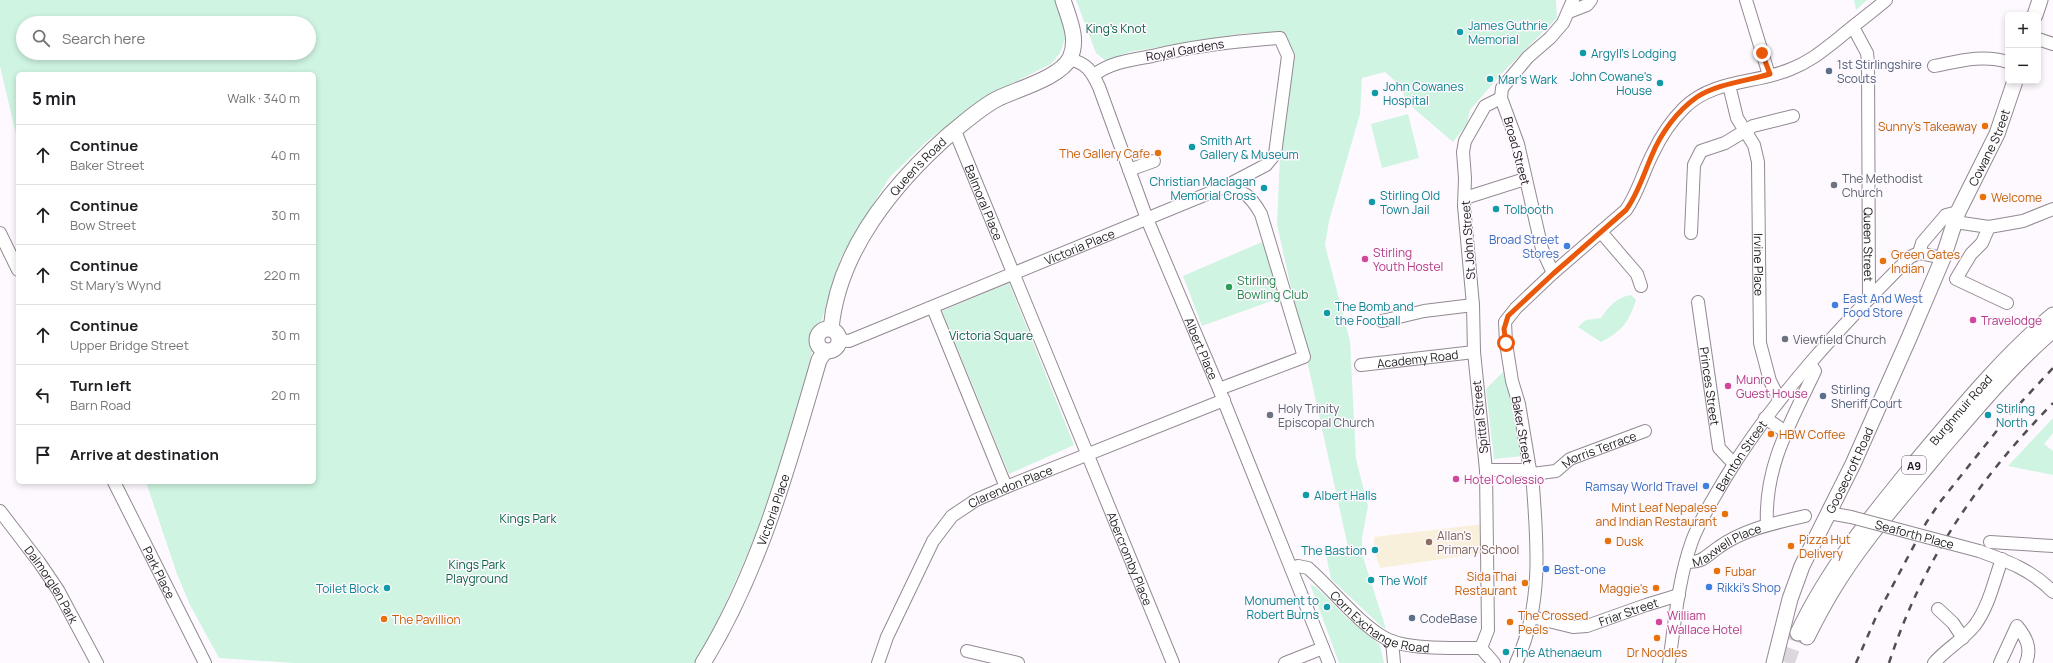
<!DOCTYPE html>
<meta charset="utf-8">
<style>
:root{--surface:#fff;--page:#f2f2f2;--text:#202124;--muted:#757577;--line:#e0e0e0}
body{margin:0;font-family:Manrope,sans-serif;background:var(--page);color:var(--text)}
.controls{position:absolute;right:12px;top:12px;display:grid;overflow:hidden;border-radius:6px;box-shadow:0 2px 6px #0003}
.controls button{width:36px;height:36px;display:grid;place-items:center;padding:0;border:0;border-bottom:1px solid var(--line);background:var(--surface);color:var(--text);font:20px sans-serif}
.stop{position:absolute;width:12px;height:12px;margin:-9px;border:3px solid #ea580c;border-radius:50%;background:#fff}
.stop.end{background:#ea580c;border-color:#fff;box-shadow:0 1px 4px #0008}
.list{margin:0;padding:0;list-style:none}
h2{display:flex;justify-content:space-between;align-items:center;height:52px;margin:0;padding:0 16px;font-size:17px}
h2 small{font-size:13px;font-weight:400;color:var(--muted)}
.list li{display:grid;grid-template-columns:26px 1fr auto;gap:12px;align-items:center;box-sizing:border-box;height:60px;padding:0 16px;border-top:1px solid var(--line)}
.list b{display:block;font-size:15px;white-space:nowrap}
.list p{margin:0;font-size:13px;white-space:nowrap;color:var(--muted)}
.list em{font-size:13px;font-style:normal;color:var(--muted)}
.icon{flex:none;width:22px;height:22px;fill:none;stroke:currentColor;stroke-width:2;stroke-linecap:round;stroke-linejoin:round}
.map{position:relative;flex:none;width:2053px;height:663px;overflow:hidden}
.search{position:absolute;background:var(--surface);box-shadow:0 2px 6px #0003;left:16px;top:16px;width:300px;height:44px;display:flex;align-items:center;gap:10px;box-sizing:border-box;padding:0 14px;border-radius:22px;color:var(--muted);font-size:15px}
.panel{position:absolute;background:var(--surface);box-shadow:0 2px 6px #0003;left:16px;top:72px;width:300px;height:412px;border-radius:6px}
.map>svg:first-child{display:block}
.education{fill:#f9f0db}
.green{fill:#cff4e2;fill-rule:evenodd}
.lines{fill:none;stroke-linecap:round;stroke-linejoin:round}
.major-tunnel{stroke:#dcd7dc;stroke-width:15;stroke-dasharray:15 8;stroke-linecap:butt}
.minor-casing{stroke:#938993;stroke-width:14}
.major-casing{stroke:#938993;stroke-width:17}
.minor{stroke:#fff;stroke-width:12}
.major{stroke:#fff;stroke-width:15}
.rail{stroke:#524e52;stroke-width:2.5;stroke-dasharray:7 7;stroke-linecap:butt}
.minor-bridge-casing{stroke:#938993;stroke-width:14;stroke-linecap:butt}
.minor-bridge{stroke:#fff;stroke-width:12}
.route{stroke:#ea580c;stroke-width:5}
.culture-dot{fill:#0f9aa8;stroke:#fef9fe;stroke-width:1.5}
.service-dot{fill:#5c6f8a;stroke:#fef9fe;stroke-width:1.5}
.food-dot{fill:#e8710a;stroke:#fef9fe;stroke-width:1.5}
.worship-dot{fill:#6b7280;stroke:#fef9fe;stroke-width:1.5}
.shop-dot{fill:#3f7fe0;stroke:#fef9fe;stroke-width:1.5}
.hotel-dot{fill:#d1479c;stroke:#fef9fe;stroke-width:1.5}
.leisure-dot{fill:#2e9e5b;stroke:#fef9fe;stroke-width:1.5}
.education-dot{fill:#8d6e63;stroke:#fef9fe;stroke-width:1.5}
.labels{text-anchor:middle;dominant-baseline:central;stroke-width:3;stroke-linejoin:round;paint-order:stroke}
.shield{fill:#fef9fe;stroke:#605c60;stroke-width:1}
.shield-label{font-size:11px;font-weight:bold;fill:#1d191d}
.culture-label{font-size:12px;fill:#0d838f;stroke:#fef9fe;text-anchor:start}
.park-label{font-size:12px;fill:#0a6347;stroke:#fef9fe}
.street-label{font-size:12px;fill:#1d191d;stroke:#fef9fe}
.service-label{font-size:12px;fill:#4e5e75;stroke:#fef9fe;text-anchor:start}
.food-label{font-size:12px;fill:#c56008;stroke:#fef9fe;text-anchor:start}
.worship-label{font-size:12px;fill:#5b616d;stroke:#fef9fe;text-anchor:start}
.shop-label{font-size:12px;fill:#366cbe;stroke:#fef9fe;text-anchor:start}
.hotel-label{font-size:12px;fill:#b23c85;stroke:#fef9fe;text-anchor:start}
.leisure-label{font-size:12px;fill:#27864d;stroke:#fef9fe;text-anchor:start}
.education-label{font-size:12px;fill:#785e54;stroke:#fef9fe;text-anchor:start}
</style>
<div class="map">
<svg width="2053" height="663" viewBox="0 0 2053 663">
<rect width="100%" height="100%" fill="#fef9fe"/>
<path class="education" d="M1483,524L1484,553L1380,568L1375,553L1377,550L1374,547V537Z"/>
<g class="green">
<path d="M0,0H1056L1064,24L1066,36L1060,53L1051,64L985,97L927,141L889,178L841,257L812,352L794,425L752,544L699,663H294L219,658L190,605L177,574L146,482H314V74H18V143L0,66ZM23,23H309V53H23Z"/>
<path d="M1076,0H1556L1557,18L1503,72L1470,110L1467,124L1453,142L1411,106L1395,81L1385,72L1362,78L1360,114L1329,221L1325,245L1350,341L1356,459L1368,506L1362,538L1363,557L1386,629L1381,626L1331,579L1324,545L1350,556L1277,224L1281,131L1282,35L1246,33L1129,52L1106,61L1096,53Z"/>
<path d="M1854,0H1867L1856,10Z"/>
<path d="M1408,114L1419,158L1382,168L1371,124Z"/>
<path d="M1262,242L1282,297L1202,326L1183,276Z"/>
<path d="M1009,283L1074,445L1009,474L942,311Z"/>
<path d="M1631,295L1636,300C1629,322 1622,331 1601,342L1578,327L1586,320L1601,318C1608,307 1617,297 1631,295Z"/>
<path d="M1507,368L1523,456L1494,459L1486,389Z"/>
<path d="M2053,418V433L2044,444L2053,451V475L2008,466Z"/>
<path d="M1310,584L1316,587L1347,618L1380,645L1384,663H1339Z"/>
</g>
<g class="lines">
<path class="major-tunnel" d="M1787,663L1798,633"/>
<defs>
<g id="minor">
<path d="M1746,0L1769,75"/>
<path d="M1569,12L1587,5L1591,0"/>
<path id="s1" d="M1853,27L1867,53L1868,62L1869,297"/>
<path d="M2038,39L2053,44"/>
<path id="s2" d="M1070,59C1087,64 1091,70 1099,87L1147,219L1219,389L1329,663"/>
<path d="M1934,66C1959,61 1983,54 2008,62"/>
<path id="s3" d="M1729,85L1737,118L1754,145L1758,162L1760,343L1770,381L1779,399"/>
<path id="s4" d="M955,131L1173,663"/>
<path d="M1129,170L1154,161"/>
<path d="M1465,198L1525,179"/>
<path d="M1955,222L1989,227L2023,221L2053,209"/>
<path d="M1989,227L1982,243L1971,254L1956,279L2007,303"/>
<path d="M1601,232L1637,274L1641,286"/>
<path d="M0,233L18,270"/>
<path d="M1691,233L1694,165L1701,151L1725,143L1753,126L1793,116"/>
<path d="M1919,253L1922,243L1946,215L1958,212"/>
<path d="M1553,273L1542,249L1518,144L1501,98L1502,88L1528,57L1550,38L1563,23L1573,0"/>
<path id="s5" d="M1698,302L1719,448L1734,464"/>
<path d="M933,308L1006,487"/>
<path d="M1382,321L1424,311L1473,305"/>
<path id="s6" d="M839,340L849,341L1224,187L1266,165L1275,154L1288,56L1280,38C1236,41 1194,46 1152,56C1131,60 1111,62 1094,75"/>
<path id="s7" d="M1361,365L1474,352"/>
<path d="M1219,389L1304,357L1261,214C1250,195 1246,192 1224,187"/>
<path d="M1765,418L1786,432"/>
<path d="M1486,470H1530"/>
<path id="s8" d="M1532,474L1556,471L1570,459L1645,431"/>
<path id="s9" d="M114,482L205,663"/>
<path id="s10" d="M0,511L39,562L58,590L97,663"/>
<path d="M1829,513L1851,517"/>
<path d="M1767,525C1764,466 1791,422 1815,371L1810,364"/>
<path d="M1990,542L2053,546"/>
<path d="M1979,551C2007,561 2032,570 2053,592"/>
<path id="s11" d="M1687,562C1703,563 1707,555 1719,547C1744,529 1775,523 1805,516"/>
<path id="s12" d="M1291,568L1298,566L1308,568C1332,589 1358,623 1385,638C1405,650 1456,648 1481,648"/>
<path d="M1938,609L1953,623L1963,638"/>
<path id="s13" d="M1532,617L1573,627L1587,626L1646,605L1679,595"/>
<path d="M1392,641L1394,663"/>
<path d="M1481,648L1488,630L1486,470L1474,352L1473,305L1464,206L1465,178L1463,152L1465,141L1485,106L1501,98"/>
<path d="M1481,648L1494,663"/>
<path d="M967,651L1018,663"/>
<path id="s14" d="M878,663L887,637L933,541L952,516L976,500L1006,487L1224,400"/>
<path d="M1285,663L1323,648"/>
<path d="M1516,663C1544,604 1537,538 1532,474L1530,470L1519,404L1512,381L1506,343L1505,322L1516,308L1553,273L1626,210C1638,193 1643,172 1653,153C1661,136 1671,121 1684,108C1713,79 1756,84 1791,69C1811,61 1822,51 1839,38C1854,25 1871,13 1886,0"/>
<path id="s15" d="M1669,663C1675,622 1678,580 1692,541C1700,519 1714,498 1726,477C1776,395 1842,325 1910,257L1919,253L1943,258"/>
<path d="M1934,663C1946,649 1963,640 1975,625C1989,606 1994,581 2002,559"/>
<path d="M2000,663L2017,626C2026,637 2032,648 2026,663"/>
</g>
<g id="major">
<path d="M2035,15L2040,0"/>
<circle cx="828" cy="340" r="11"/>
<path id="s16" d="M831,329C838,251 894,183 951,133C966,121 980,108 997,99C1017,89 1060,78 1070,58C1079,39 1069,19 1063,0"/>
<path id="s17" d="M1798,633C1829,567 1875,512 1920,457C1962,407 2003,357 2053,315"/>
<path d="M1807,637C1815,621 1823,606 1832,591C1861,542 1901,498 1937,454C1974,411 2010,367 2053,330"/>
<path id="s18" d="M703,663C760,571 789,463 819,360L825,351"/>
<path id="s19" d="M1774,663L1790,599L1802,566L1853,464L1909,338L1943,258L1958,212L1997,134L2015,81"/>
</g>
</defs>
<use href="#minor" class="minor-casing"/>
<use href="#major" class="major-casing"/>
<use href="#minor" class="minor"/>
<use href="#major" class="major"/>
<g class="rail">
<path d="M1856,663L1876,617L1926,523L1940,502L2011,413L2053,368"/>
<path d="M1889,663C1923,559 1978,480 2053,403"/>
</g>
<defs>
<g id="minor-bridge">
<path id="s20" d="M1851,517L1979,551"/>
</g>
</defs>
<use href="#minor-bridge" class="minor-bridge-casing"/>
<use href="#minor-bridge" class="minor-bridge"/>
</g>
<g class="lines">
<path class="route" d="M1506,343L1504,329L1508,316L1554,273L1626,210C1638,194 1644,173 1652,155C1661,133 1677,111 1697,97C1717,84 1746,81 1770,74L1762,53"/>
</g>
<g class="culture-dot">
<circle cx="1460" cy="32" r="4"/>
<circle cx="1583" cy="53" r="4"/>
<circle cx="1490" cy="79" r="4"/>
<circle cx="1660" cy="83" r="4"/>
<circle cx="1375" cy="93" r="4"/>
<circle cx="1192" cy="147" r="4"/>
<circle cx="1264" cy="188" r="4"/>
<circle cx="1372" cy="202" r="4"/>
<circle cx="1496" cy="209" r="4"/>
<circle cx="1327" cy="313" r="4"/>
<circle cx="1988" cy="415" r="4"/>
<circle cx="1306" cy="495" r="4"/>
<circle cx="1375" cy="550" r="4"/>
<circle cx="1371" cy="580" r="4"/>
<circle cx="387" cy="588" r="4"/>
<circle cx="1327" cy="607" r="4"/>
<circle cx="1506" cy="652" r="4"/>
</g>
<g class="service-dot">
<circle cx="1829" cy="71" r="4"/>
<circle cx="1823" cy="396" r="4"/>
<circle cx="1412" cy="618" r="4"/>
</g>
<g class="food-dot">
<circle cx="1985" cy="126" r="4"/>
<circle cx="1158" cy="153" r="4"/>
<circle cx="1983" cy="197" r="4"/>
<circle cx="1883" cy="261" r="4"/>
<circle cx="1771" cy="434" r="4"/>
<circle cx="1725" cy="514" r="4"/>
<circle cx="1608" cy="541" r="4"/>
<circle cx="1791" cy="546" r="4"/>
<circle cx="1717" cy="571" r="4"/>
<circle cx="1525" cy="583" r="4"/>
<circle cx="1656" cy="588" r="4"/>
<circle cx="384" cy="619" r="4"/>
<circle cx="1510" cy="622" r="4"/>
<circle cx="1657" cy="638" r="4"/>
</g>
<g class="worship-dot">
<circle cx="1834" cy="185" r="4"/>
<circle cx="1785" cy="339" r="4"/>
<circle cx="1270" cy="415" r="4"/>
</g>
<g class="shop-dot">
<circle cx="1567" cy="246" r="4"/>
<circle cx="1835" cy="305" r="4"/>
<circle cx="1706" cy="486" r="4"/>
<circle cx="1546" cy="569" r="4"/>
<circle cx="1709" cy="587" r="4"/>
</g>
<g class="hotel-dot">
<circle cx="1365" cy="259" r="4"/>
<circle cx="1973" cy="320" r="4"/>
<circle cx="1728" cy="386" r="4"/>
<circle cx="1456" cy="479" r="4"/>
<circle cx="1659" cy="622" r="4"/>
</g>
<circle class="leisure-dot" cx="1229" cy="287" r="4"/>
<circle class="education-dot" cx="1429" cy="542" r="4"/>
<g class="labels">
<rect class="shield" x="1902" y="456" width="24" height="18" rx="3"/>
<g class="shield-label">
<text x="1914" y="465">A9</text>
</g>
<g class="culture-label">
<text x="1468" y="25">James Guthrie<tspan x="1468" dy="14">Memorial</tspan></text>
<text x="1591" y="53">Argyll's Lodging</text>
<text x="1652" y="76" text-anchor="end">John Cowane's<tspan x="1652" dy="14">House</tspan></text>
<text x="1498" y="79">Mar's Wark</text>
<text x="1383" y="86">John Cowanes<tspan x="1383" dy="14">Hospital</tspan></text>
<text x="1200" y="140">Smith Art<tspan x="1200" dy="14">Gallery &amp; Museum</tspan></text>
<text x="1256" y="181" text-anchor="end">Christian Maclagan<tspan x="1256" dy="14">Memorial Cross</tspan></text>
<text x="1380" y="195">Stirling Old<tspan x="1380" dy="14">Town Jail</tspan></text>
<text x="1504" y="209">Tolbooth</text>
<text x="1335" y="306">The Bomb and<tspan x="1335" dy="14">the Football</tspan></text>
<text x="1996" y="408">Stirling<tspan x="1996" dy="14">North</tspan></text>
<text x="1314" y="495">Albert Halls</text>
<text x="1367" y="550" text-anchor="end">The Bastion</text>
<text x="1379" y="580">The Wolf</text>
<text x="379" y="588" text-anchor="end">Toilet Block</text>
<text x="1319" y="600" text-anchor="end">Monument to<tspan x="1319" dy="14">Robert Burns</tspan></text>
<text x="1514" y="652">The Athenaeum</text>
</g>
<g class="park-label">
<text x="1116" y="28">King's Knot</text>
<text x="991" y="335">Victoria Square</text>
<text x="528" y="518">Kings Park</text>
<text x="477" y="564">Kings Park<tspan x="477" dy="14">Playground</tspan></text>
</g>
<g class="street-label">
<text transform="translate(1185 50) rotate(-10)">Royal Gardens</text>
<text stroke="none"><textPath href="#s19" startOffset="560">Cowane Street</textPath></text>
<text transform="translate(1517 151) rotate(75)">Broad Street</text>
<text stroke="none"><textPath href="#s16" startOffset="188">Queen's Road</textPath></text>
<text stroke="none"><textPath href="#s4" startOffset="77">Balmoral Place</textPath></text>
<text transform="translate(1468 240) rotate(-94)">St John Street</text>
<text stroke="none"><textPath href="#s1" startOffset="221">Queen Street</textPath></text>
<text stroke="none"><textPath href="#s6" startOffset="259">Victoria Place</textPath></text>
<text stroke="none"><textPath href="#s3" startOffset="186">Irvine Place</textPath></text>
<text stroke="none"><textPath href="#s2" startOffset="323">Albert Place</textPath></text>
<text stroke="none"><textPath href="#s7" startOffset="57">Academy Road</textPath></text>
<text stroke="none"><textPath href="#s5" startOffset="85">Princes Street</textPath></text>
<text stroke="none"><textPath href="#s17" startOffset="277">Burghmuir Road</textPath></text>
<text transform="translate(1480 417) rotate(-96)">Spittal Street</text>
<text transform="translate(1522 430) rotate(80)">Baker Street</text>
<text stroke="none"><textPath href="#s8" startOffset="73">Morris Terrace</textPath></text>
<text stroke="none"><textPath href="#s15" startOffset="223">Barnton Street</textPath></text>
<text stroke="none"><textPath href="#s19" startOffset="208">Goosecroft Road</textPath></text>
<text stroke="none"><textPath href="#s14" startOffset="231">Clarendon Place</textPath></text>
<text stroke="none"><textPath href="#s18" startOffset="169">Victoria Place</textPath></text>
<text stroke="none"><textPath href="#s20" startOffset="66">Seaforth Place</textPath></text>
<text stroke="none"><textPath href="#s11" startOffset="44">Maxwell Place</textPath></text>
<text stroke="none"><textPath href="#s4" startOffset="462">Abercromby Place</textPath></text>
<text stroke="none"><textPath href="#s9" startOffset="101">Park Place</textPath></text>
<text stroke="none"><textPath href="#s10" startOffset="90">Dalmorglen Park</textPath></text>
<text stroke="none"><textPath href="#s13" startOffset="100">Friar Street</textPath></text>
<text stroke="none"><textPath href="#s12" startOffset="110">Corn Exchange Road</textPath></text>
</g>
<g class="service-label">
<text x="1837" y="64">1st Stirlingshire<tspan x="1837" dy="14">Scouts</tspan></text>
<text x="1831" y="389">Stirling<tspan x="1831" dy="14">Sheriff Court</tspan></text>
<text x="1420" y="618">CodeBase</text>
</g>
<g class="food-label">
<text x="1977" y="126" text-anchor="end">Sunny's Takeaway</text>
<text x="1150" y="153" text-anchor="end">The Gallery Cafe</text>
<text x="1991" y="197">Welcome</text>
<text x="1891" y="254">Green Gates<tspan x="1891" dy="14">Indian</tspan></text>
<text x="1779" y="434">HBW Coffee</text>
<text x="1717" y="507" text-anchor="end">Mint Leaf Nepalese<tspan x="1717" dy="14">and Indian Restaurant</tspan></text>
<text x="1799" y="539">Pizza Hut<tspan x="1799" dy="14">Delivery</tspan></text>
<text x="1616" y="541">Dusk</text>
<text x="1725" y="571">Fubar</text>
<text x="1517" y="576" text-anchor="end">Sida Thai<tspan x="1517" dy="14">Restaurant</tspan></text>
<text x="1648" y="588" text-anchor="end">Maggie's</text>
<text x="1518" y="615">The Crossed<tspan x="1518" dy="14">Peels</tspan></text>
<text x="392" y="619">The Pavillion</text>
<text x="1657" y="652" text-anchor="middle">Dr Noodles</text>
</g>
<g class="worship-label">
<text x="1842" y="178">The Methodist<tspan x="1842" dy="14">Church</tspan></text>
<text x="1793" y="339">Viewfield Church</text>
<text x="1278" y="408">Holy Trinity<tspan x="1278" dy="14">Episcopal Church</tspan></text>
</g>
<g class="shop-label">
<text x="1559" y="239" text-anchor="end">Broad Street<tspan x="1559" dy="14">Stores</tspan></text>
<text x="1843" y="298">East And West<tspan x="1843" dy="14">Food Store</tspan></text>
<text x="1698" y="486" text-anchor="end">Ramsay World Travel</text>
<text x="1554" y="569">Best-one</text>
<text x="1717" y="587">Rikki's Shop</text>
</g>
<g class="hotel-label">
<text x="1373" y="252">Stirling<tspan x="1373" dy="14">Youth Hostel</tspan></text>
<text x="1981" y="320">Travelodge</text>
<text x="1736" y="379">Munro<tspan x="1736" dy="14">Guest House</tspan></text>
<text x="1464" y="479">Hotel Colessio</text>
<text x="1667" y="615">William<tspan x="1667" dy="14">Wallace Hotel</tspan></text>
</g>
<g class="leisure-label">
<text x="1237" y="280">Stirling<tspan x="1237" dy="14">Bowling Club</tspan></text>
</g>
<g class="education-label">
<text x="1437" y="535">Allan's<tspan x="1437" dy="14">Primary School</tspan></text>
</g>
</g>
</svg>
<div class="controls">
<button>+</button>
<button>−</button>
</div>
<div class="stop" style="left:1506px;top:343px"></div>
<div class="stop end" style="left:1762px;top:53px"></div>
<div class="search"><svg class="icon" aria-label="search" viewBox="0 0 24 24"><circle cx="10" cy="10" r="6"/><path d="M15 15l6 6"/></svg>Search here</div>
<section class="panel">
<h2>5 min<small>Walk · 340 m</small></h2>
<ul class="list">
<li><svg class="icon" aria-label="ahead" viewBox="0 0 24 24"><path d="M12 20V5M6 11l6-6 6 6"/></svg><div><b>Continue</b><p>Baker Street</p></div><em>40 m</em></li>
<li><svg class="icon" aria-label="ahead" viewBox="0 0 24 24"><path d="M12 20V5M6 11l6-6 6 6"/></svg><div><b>Continue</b><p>Bow Street</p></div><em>30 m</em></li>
<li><svg class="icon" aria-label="ahead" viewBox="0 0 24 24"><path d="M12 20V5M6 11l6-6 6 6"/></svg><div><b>Continue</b><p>St Mary's Wynd</p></div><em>220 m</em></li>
<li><svg class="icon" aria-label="ahead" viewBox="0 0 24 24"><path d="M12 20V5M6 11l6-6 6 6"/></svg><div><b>Continue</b><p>Upper Bridge Street</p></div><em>30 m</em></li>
<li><svg class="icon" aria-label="left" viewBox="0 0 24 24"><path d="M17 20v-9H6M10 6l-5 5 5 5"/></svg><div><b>Turn left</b><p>Barn Road</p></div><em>20 m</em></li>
<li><svg class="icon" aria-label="arrive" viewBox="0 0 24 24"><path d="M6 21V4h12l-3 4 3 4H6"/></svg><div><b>Arrive at destination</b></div></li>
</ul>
</section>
</div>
